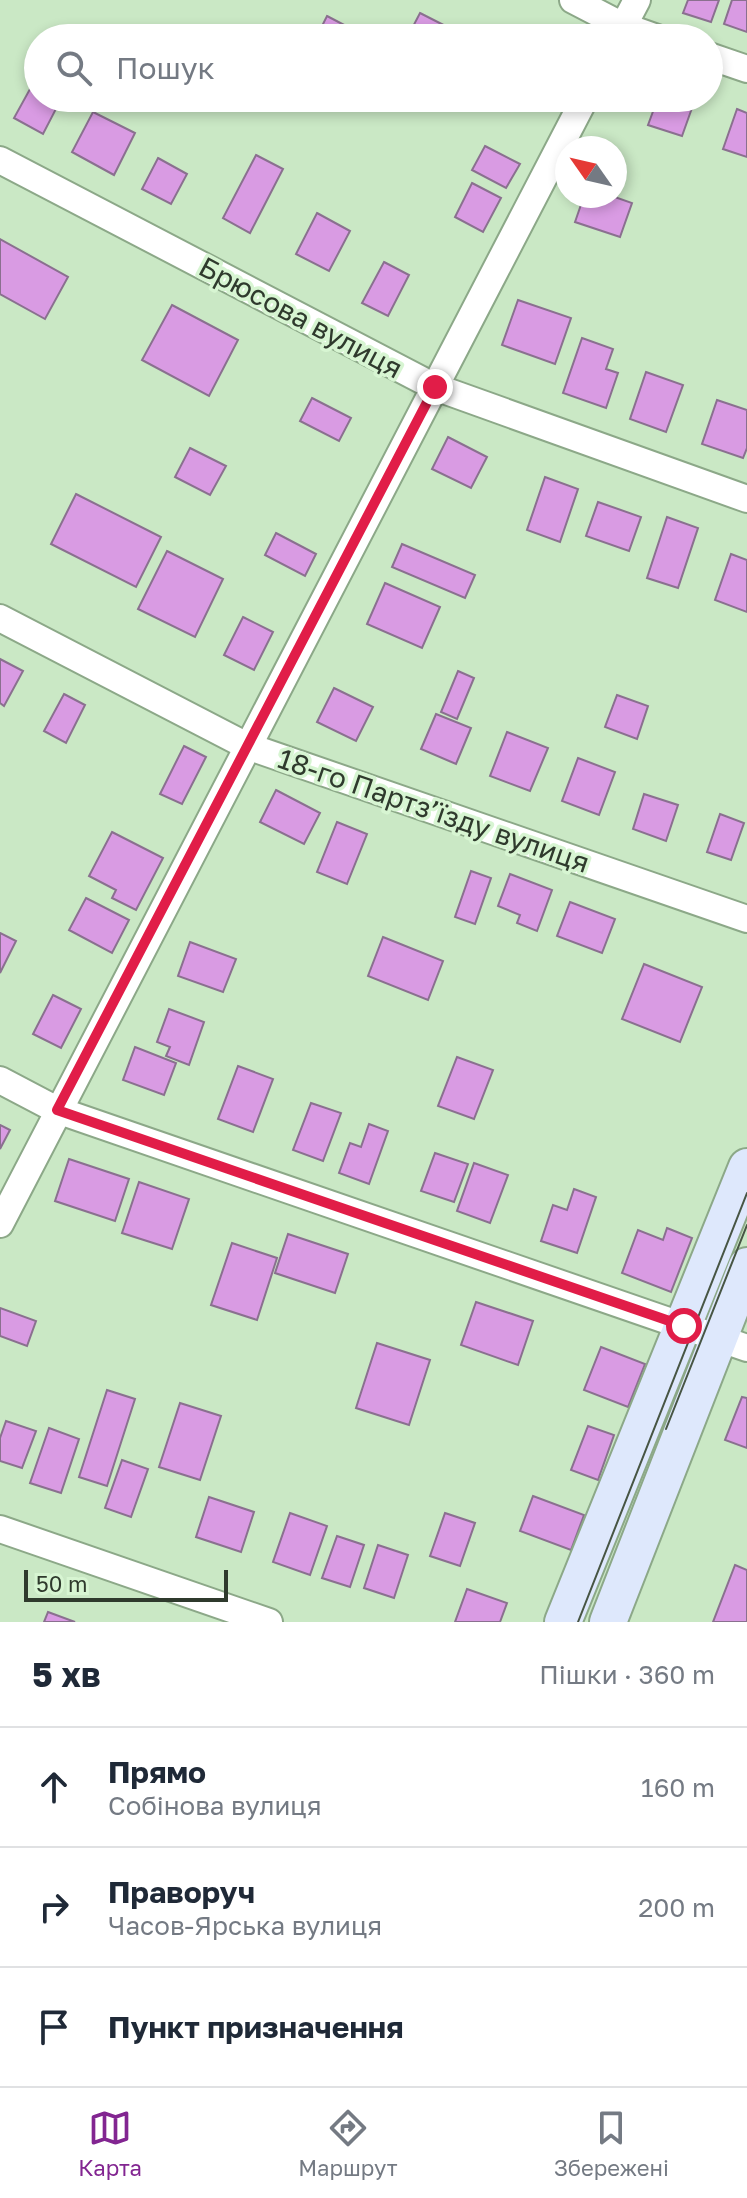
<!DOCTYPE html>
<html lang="uk">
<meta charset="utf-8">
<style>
:root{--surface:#fff;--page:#f6f6f7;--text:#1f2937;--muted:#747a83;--line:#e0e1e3;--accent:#822591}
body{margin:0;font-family:"Golos Text",sans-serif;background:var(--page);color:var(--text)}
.compass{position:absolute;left:555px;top:136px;width:72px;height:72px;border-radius:50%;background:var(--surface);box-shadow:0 4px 12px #0003;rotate:304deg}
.scale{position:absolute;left:24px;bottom:20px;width:204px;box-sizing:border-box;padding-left:8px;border:4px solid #2f3a2d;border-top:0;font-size:22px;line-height:28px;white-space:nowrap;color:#2f3a2d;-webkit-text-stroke:6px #d7f5d2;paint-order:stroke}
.stop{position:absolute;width:24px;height:24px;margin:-18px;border:6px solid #e11d48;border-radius:50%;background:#fff}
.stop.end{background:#e11d48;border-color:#fff;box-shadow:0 2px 8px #0008}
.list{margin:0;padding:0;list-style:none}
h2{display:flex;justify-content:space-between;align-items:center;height:104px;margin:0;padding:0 32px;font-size:34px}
h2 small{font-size:26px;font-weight:400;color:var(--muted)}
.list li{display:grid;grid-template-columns:52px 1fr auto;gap:24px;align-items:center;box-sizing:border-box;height:120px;padding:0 32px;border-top:2px solid var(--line)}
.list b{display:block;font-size:30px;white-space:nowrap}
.list p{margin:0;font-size:26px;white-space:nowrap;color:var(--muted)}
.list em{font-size:26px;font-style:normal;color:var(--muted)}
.icon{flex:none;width:44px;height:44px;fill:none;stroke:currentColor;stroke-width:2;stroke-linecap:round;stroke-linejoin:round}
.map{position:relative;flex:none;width:747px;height:1622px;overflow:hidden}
.search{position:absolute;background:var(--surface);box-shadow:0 4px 12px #0003;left:24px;right:24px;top:24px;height:88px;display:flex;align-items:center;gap:20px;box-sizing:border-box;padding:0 28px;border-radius:44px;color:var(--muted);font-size:30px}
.sheet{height:464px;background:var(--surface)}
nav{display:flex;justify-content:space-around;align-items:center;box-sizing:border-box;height:112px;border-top:2px solid var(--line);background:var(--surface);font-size:22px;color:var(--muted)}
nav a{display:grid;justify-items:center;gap:4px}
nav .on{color:var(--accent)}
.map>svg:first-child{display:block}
.building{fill:#d99be3;stroke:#8a708f;stroke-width:2}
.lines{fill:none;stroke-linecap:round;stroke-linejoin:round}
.minor-casing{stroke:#8ca888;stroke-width:30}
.secondary-casing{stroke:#8ca888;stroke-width:40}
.minor{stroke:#fff;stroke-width:26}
.secondary{stroke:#dee8fc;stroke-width:36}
.tram{stroke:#475544;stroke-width:2}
.route{stroke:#e11d48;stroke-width:10}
.labels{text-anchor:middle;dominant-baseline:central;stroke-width:7;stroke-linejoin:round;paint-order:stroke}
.street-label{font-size:28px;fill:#2f3a2d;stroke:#d7f5d2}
</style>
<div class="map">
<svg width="747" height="1622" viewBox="0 0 747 1622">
<rect width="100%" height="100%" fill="#cae8c5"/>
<g class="building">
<path d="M688,0H719L711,22L683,13Z"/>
<path d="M732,0H747V32L724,24Z"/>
<path d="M420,13L469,38H407Z"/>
<path d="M327,16L369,38H316Z"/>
<path d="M30,89L38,93V98H48L59,103L43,134L14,118Z"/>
<path d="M658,98L692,108L682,136L648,125Z"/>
<path d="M737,109L747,113V157L723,149Z"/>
<path d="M93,112L135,133L114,175L72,152Z"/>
<path d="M485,146L520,164L506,188L472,170Z"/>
<path d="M256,155L283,169L250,233L223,218Z"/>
<path d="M158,158L187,174L171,204L142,189Z"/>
<path d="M472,183L501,198L483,232L455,217Z"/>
<path d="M584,196H612L632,203L620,237L575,222Z"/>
<path d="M317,213L350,231L329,271L296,254Z"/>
<path d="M0,239L68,277L45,319L0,294Z"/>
<path d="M384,262L409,275L388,316L362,303Z"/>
<path d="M518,300L571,318L555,364L502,345Z"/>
<path d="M172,305L238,340L209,396L142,360Z"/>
<path d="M582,338L613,349L606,369L618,373L606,408L563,393Z"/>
<path d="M646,372L683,385L666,432L630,419Z"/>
<path d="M312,398L351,418L339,441L300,421Z"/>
<path d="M717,400L747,410V448L743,458L702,444Z"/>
<path d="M448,437L487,457L471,488L432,469Z"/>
<path d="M190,448L226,466L210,495L175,477Z"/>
<path d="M545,477L578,489L560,542L527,530Z"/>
<path d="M76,494L161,537L136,587L51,544Z"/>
<path d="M598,502L641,517L629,551L586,536Z"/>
<path d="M667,517L698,528L678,588L647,578Z"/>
<path d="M276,533L316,554L305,576L265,555Z"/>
<path d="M402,544L475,575L465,598L392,567Z"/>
<path d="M167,551L223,579L195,637L138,609Z"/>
<path d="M731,554L747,560V612L715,600Z"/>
<path d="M385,583L440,607L422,648L367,624Z"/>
<path d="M243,617L273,632L254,670L224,655Z"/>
<path d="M0,659L23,671L4,706L0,703Z"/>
<path d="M458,671L474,678L457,719L441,712Z"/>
<path d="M334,688L373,707L356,741L317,722Z"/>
<path d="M64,694L85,705L66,743L44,731Z"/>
<path d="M617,695L648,706L637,739L605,727Z"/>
<path d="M436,714L471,728L456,764L421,749Z"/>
<path d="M507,732L548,748L530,791L490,776Z"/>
<path d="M184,746L206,757L182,804L160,794Z"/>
<path d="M578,758L615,772L599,815L562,801Z"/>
<path d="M276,790L320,813L304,844L260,822Z"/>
<path d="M644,794L678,805L666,841L633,829Z"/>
<path d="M720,814L744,823L731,860L707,852Z"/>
<path d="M337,822L367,834L347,884L317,872Z"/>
<path d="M112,832L163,858L136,910L112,898L116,890L89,876Z"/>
<path d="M471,871L491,878L475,924L455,917Z"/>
<path d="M510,874L552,890L537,931L517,923L520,915L498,906Z"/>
<path d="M86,898L129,920L112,953L69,930Z"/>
<path d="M570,902L615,919L602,953L557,936Z"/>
<path d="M0,933L16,941L0,973Z"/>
<path d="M383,937L443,961L428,1000L368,976Z"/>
<path d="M190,942L236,959L223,992L178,976Z"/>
<path d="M644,964L702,987L680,1042L622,1019Z"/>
<path d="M53,995L81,1009L61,1048L33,1034Z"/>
<path d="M169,1009L204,1022L189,1065L166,1056L170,1047L157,1042Z"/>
<path d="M135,1047L176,1063L164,1095L123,1080Z"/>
<path d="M457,1057L493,1070L474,1119L438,1106Z"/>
<path d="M238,1066L273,1079L253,1132L218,1119Z"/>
<path d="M311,1103L341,1113L323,1161L293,1150Z"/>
<path d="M369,1124L388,1131L369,1184L339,1173L350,1143L361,1147Z"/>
<path d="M0,1125L10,1130L0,1149Z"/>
<path d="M435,1153L468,1164L454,1202L421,1191Z"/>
<path d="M69,1159L129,1179L115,1221L55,1201Z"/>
<path d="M474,1163L508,1175L490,1223L457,1211Z"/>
<path d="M139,1182L189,1199L172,1249L122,1233Z"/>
<path d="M574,1189L596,1197L577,1253L541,1241L553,1205L567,1210Z"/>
<path d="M667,1228L692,1238L671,1292L622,1273L638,1230L663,1240Z"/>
<path d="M288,1234L348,1254L335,1293L275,1273Z"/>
<path d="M232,1243L277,1258L257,1320L211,1305Z"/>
<path d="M476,1302L533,1321L518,1365L461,1345Z"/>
<path d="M0,1308L36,1321L27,1346L0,1336Z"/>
<path d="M377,1343L430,1360L409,1425L356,1408Z"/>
<path d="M601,1347L645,1364L628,1407L584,1390Z"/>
<path d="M107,1390L135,1399L107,1486L79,1477Z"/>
<path d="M742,1397L747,1398V1448L725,1440Z"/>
<path d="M180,1403L221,1416L200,1480L159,1467Z"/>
<path d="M6,1421L36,1431L22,1468L0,1461V1438Z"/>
<path d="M588,1426L614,1435L598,1480L571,1470Z"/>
<path d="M49,1428L79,1439L61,1493L30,1483Z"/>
<path d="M122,1460L148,1469L131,1517L105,1508Z"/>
<path d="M533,1496L584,1515L571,1550L520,1531Z"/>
<path d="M209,1497L254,1512L241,1552L196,1537Z"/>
<path d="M290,1513L327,1526L310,1575L273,1562Z"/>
<path d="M445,1513L475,1523L460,1566L430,1556Z"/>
<path d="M337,1536L364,1545L350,1587L322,1578Z"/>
<path d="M378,1545L408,1555L394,1598L364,1588Z"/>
<path d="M735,1565L747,1570V1622H713Z"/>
<path d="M467,1589L507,1603L500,1622H455Z"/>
<path d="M48,1612L75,1622H44Z"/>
</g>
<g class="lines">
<defs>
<g id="minor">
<path d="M573,0L623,26L657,38"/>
<path d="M617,38L637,0"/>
<path d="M709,56L747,69"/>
<path d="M0,160L435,387L747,499"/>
<path d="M0,618L247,746L747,919"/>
<path d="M0,1080L57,1110L747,1348"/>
<path d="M0,1224L585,98"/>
<path d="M0,1529L269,1622"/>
</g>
<g id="secondary">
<path d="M563,1622L747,1167"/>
<path d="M608,1622L747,1266"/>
</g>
</defs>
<use href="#minor" class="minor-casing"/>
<use href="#secondary" class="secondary-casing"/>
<use href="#minor" class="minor"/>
<use href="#secondary" class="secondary"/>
<g class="tram">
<path d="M666,1429L747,1225"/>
<path d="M578,1622L747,1193"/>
</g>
</g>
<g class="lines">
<path class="route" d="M435,387L57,1110L684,1326"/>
</g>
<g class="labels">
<g class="street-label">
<text transform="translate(301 317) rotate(28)">Брюсова вулиця</text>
<text transform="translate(434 810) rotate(19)">18-го Партз’їзду вулиця</text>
</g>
</g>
</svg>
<svg class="compass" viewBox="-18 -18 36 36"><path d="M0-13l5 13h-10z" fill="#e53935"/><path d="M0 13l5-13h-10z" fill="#747a83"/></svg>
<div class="scale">50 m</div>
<div class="stop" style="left:684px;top:1326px"></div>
<div class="stop end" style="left:435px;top:387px"></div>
<div class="search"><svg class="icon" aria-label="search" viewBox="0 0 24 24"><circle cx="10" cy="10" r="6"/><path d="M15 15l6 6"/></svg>Пошук</div>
</div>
<section class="sheet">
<h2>5 хв<small>Пішки · 360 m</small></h2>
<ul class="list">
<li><svg class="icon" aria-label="ahead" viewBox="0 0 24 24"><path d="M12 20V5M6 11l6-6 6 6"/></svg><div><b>Прямо</b><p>Собінова вулиця</p></div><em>160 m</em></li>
<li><svg class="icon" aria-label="right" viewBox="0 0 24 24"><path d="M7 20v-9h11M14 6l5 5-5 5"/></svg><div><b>Праворуч</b><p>Часов-Ярська вулиця</p></div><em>200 m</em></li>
<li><svg class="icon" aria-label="arrive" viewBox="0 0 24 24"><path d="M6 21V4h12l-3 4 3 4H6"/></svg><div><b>Пункт призначення</b></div></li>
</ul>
</section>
<nav>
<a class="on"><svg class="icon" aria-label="map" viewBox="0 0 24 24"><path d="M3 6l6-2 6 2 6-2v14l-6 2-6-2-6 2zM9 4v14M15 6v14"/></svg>Карта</a>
<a><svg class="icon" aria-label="directions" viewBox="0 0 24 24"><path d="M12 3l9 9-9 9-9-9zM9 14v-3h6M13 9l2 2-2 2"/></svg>Маршрут</a>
<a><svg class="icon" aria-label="saved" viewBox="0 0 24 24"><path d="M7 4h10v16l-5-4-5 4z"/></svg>Збережені</a>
</nav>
